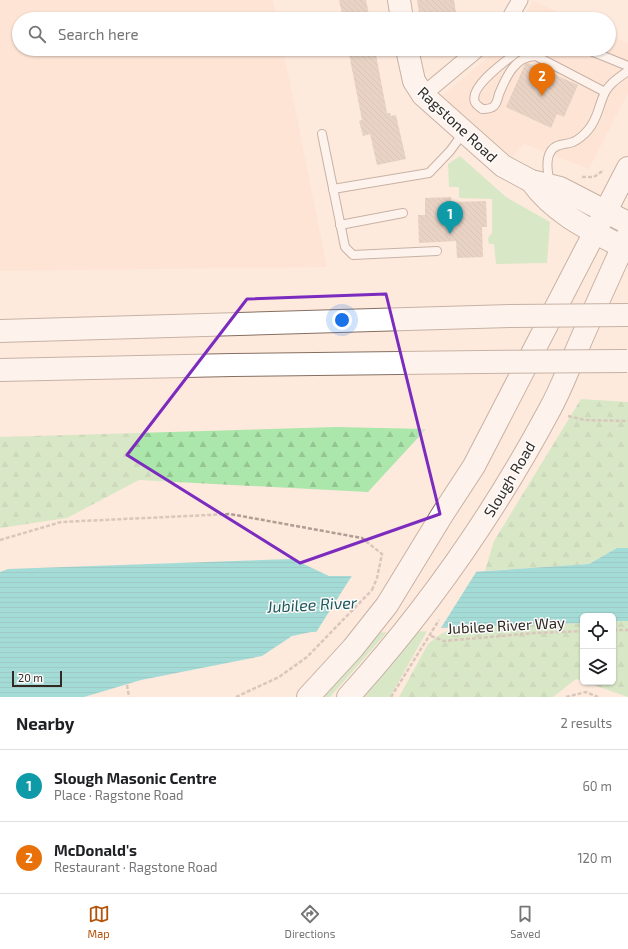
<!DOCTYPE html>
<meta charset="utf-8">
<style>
:root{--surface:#fff;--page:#f2f2f2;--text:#202124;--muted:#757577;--line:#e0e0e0;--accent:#b45309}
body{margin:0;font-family:"Exo 2",sans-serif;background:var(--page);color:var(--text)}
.controls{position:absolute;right:12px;bottom:12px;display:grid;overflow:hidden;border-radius:6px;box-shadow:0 1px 3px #0004}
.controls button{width:36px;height:36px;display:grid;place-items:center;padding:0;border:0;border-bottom:1px solid var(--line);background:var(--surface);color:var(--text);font:20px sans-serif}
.scale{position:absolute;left:12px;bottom:10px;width:50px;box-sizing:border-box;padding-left:4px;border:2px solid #322923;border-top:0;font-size:11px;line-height:14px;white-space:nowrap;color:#322923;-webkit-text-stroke:3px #fbfbfb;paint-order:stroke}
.you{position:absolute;left:342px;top:320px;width:14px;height:14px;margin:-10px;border:3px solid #fff;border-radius:50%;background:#1a73e8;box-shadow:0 0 0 6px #1a73e833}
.badge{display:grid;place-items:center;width:26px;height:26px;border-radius:50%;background:var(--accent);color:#fff;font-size:13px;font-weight:700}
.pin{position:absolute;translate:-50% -33px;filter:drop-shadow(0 1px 2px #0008)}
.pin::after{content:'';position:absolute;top:21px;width:14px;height:12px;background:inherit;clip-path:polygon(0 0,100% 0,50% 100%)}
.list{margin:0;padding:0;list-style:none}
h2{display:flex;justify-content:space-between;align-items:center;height:52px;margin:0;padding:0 16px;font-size:17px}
h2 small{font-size:13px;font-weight:400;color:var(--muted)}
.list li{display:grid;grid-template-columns:26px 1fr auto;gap:12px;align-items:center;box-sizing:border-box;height:72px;padding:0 16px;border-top:1px solid var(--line)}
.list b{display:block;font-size:15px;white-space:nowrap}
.list p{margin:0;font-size:13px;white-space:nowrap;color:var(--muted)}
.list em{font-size:13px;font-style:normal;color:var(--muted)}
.icon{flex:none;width:22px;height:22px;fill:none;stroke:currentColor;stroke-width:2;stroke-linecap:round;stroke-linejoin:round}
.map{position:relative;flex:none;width:628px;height:697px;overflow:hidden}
.search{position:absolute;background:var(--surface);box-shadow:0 1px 3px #0004;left:12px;right:12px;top:12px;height:44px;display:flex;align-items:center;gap:10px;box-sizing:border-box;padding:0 14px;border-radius:22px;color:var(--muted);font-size:15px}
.sheet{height:196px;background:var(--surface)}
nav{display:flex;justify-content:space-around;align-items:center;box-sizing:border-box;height:56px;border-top:1px solid var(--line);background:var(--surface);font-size:11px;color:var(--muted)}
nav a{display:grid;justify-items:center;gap:2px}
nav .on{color:var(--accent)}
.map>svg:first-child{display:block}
.built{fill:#fedeca}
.green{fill:#abe6aa}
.forest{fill:url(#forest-firs)}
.water{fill:url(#water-rules)}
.pier{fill:#fee9dd}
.building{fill:url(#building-back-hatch)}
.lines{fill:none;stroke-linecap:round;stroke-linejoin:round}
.lane-casing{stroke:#856f61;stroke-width:10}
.street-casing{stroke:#856f61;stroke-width:17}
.secondary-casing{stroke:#856f61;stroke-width:24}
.primary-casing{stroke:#856f61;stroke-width:24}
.highway-casing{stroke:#856f61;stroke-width:24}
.path{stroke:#ae9e94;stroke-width:2.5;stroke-dasharray:4 2;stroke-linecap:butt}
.lane{stroke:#fff;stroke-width:8}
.street{stroke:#fff;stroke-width:15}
.secondary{stroke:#fff;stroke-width:22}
.primary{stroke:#fff;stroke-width:22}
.highway{stroke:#fff;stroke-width:22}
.highway-bridge-casing{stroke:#856f61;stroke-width:24;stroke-linecap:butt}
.highway-bridge{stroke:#fff;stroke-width:22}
.marked{fill:none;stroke:#7b2cbf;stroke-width:3;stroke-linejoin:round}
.labels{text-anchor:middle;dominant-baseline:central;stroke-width:3;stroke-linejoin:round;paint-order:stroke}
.street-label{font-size:15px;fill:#322923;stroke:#fbfbfb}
.water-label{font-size:16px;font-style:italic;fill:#1e595c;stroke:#fbfbfb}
</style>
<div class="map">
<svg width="628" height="697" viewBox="0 0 628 697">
<defs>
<pattern id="forest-firs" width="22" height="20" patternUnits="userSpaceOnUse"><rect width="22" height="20" fill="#abe6aa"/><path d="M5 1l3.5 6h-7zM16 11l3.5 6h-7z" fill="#94c592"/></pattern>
<pattern id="water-rules" width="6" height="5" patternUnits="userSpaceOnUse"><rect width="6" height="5" fill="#36cad1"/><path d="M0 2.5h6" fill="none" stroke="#2ea4a9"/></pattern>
<pattern id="building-back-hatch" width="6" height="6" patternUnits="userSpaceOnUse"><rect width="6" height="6" fill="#ceb6a7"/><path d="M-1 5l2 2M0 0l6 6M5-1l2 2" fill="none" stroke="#b19c8f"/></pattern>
</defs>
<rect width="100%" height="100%" fill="#fee9dd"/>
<g class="built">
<path d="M0,0H273L277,19H19V49H283L327,267L0,271Z"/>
<path d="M533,1L573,19H523Z"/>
<path d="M609,35L628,43V93L589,169L524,144L512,157L438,99L498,49H609Z"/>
</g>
<g class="green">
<path d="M460,156L506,197L550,222L547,263L496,264L494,244H489L488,238L492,233V199L459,198V187H449L448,164Z"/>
<path d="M623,531H628V548H617L589,564Z"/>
<path d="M436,605L440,608L390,697H355Z"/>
<path d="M387,615L396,622L330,697H313Z"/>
</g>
<g class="forest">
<path d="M581,399L628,402V531L623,532L589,564L485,571L494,541Z"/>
<path d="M336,427L426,429L368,492L139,480L67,518L0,528V437Z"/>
<path d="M613,621H628V697L585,682H613Z"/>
<path d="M583,623V681L576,679L553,697H399L428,644L439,635L454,628Z"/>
</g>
<path class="water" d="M617,548H628V621H613V616H583V623L311,632L292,636L262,656L141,680L84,697H0V572L8,569L293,559L329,576H372L472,572L589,564Z"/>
<path class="pier" d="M478,569L439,631L315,634L353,574Z"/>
<g class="building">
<path d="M339,0H366L370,19H343Z"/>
<path d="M417,0H454L457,19H420Z"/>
<path d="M348,49H375L387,113H390L391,116L396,115L406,159L377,165L370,134L363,136L359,121L362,120Z"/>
<path d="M528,63L578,85L564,117L557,114L551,128L506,107L525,64Z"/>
<path d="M451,197V202L486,201L487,227H482L483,257L457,258L456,241L419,243L418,215H425V198Z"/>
</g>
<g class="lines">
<defs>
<g id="lane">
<path d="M521,49C510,58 468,86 475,102C476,105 480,107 482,109C486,109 491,109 494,106C497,103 498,98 499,94C506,77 515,56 536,56L605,92"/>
<path d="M586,49L628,66"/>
<path d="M322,134L345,247L353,255L437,251"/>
<path d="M550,184C548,174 545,160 551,151C556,143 566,145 573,142C578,140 585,134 588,130C597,120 598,109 603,97C607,85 618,78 628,71"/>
<path d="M333,189L429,173L450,151L464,132"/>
<path d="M340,225L403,213"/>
</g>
<g id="street">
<path d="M509,19L520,0"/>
<path d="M423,95L478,49"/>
</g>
<g id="secondary">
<path d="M399,0L402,19"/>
<path d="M407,49L414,81L423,95L503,166L531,181L560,188L628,223"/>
<path d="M531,181C555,214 588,229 623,247"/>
</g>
<g id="primary">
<path d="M308,697L353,648L387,605L442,515L474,466L628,168"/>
<path d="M348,697C427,610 495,512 550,409C560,391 567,372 575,354C592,314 610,275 628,235"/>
</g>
<g id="highway">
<path d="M0,331L511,316"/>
<path d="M0,370L232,365L482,362"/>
</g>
</defs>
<use href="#lane" class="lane-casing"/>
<use href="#street" class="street-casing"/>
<use href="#secondary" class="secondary-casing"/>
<use href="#primary" class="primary-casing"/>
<use href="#highway" class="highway-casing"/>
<g class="path">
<path d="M582,177H594L604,170"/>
<path d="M568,416L585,420L628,421"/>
<path d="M0,540L61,522L230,514L362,538L382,554L377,578L372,590"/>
<path d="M613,630H628"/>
<path d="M431,636L444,641L535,633L583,631"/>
<path d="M127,685L129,697"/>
<path d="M236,697L279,677L307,657L372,590"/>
<path d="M391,697L439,620"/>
<path d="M566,697L586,692L598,697"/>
</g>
<use href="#lane" class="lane"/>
<use href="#street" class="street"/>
<use href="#secondary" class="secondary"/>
<use href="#primary" class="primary"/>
<use href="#highway" class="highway"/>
<defs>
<g id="highway-bridge">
<path d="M511,316L628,315"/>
<path d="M482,362L627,361"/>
</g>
</defs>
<use href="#highway-bridge" class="highway-bridge-casing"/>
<use href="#highway-bridge" class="highway-bridge"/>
</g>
<path d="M0 0H628V697H0ZM386,294L440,514L300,563L127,455L247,299Z" fill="#fee9dd" fill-opacity=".55" fill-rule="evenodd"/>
<path class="marked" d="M386,294L440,514L300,563L127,455L247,299Z"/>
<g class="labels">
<g class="street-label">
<text transform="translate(458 124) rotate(43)">Ragstone Road</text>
<text transform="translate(509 479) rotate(-59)">Slough Road</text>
<text transform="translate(506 625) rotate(-3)">Jubilee River Way</text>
</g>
<g class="water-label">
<text transform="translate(312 604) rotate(-3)">Jubilee River</text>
</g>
</g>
</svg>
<div class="controls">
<button><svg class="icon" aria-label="locate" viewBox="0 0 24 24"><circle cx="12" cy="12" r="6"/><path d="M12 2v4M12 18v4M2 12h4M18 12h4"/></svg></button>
<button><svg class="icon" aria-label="layers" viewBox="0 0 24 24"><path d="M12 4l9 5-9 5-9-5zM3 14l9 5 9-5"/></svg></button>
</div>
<div class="scale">20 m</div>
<div class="you"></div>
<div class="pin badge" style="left:450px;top:234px;background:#0f9aa8">1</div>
<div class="pin badge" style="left:542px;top:96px;background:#e8710a">2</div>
<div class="search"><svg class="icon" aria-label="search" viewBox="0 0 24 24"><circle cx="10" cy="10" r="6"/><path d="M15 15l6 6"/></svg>Search here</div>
</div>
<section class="sheet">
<h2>Nearby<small>2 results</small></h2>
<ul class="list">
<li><span class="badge" style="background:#0f9aa8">1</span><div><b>Slough Masonic Centre</b><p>Place · Ragstone Road</p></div><em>60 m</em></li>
<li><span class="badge" style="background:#e8710a">2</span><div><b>McDonald's</b><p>Restaurant · Ragstone Road</p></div><em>120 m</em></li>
</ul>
</section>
<nav>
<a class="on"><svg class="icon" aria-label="map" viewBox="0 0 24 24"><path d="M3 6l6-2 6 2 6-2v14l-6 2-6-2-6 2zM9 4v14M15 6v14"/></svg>Map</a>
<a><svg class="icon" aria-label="directions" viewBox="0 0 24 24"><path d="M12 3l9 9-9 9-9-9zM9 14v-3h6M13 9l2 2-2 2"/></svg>Directions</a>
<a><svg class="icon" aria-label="saved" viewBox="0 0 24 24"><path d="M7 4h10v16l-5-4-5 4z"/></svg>Saved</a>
</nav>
